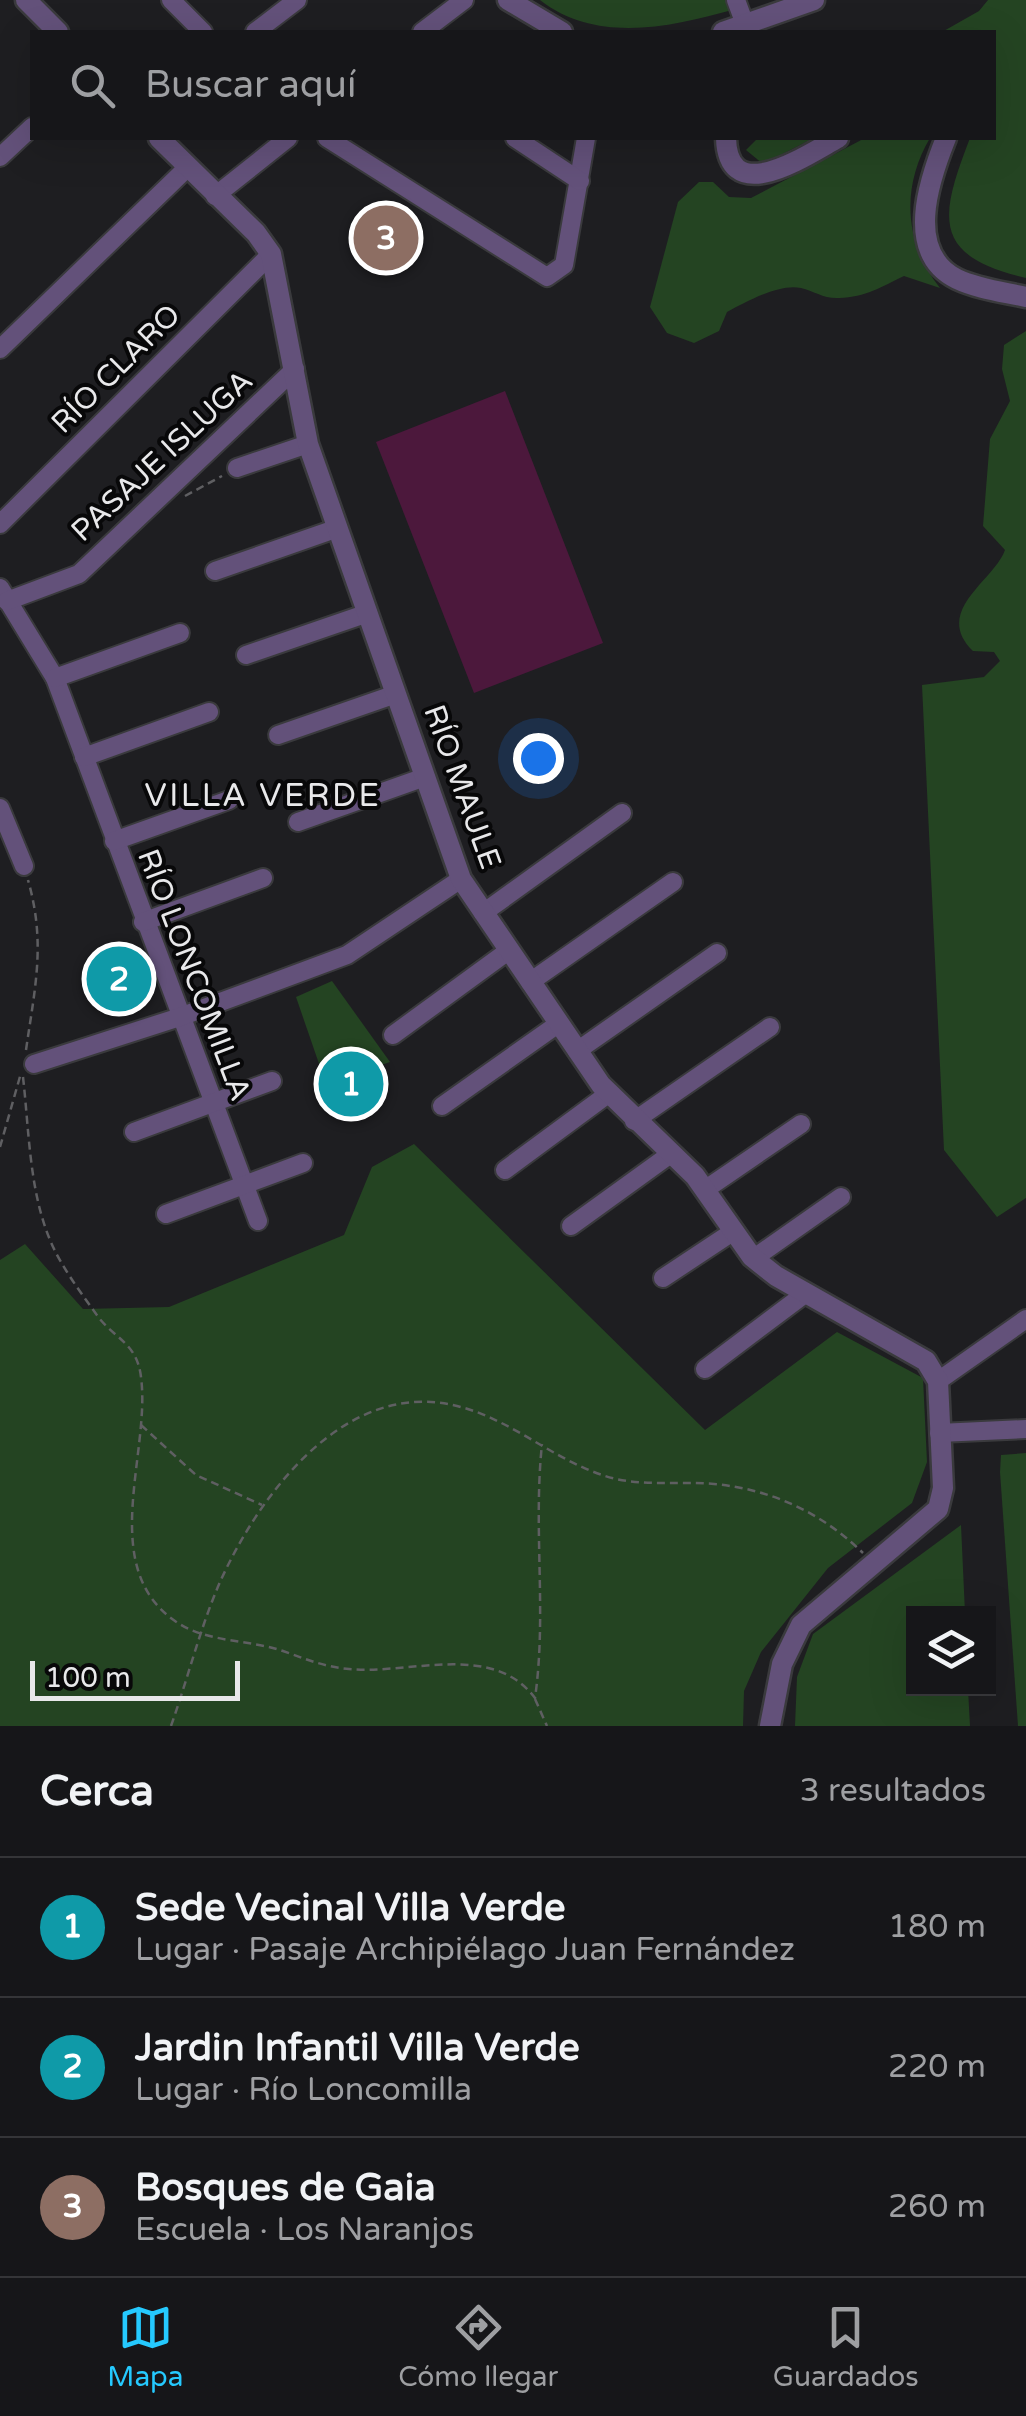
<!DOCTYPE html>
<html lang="es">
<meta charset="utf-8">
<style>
:root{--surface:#161619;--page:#1f1f22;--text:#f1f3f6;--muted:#9e9fa2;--line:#353538;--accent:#25c9fe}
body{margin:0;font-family:"Varela Round",sans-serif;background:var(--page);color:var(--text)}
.controls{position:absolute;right:30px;bottom:30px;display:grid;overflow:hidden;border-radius:0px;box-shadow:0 10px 40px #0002}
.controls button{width:90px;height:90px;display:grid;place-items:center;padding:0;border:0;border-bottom:2px solid var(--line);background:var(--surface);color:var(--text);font:50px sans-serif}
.scale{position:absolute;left:30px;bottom:25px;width:210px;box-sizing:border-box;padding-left:10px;border:5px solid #e8e8ea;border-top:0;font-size:28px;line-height:35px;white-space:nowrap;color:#e8e8ea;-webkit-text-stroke:8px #080809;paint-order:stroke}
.you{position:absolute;left:538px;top:758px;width:35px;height:35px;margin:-25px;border:8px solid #fff;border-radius:50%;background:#1a73e8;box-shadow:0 0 0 15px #1a73e833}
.badge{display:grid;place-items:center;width:65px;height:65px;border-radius:50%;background:var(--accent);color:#fff;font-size:32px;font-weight:700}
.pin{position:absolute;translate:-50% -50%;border:5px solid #fff;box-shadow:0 2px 10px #0006}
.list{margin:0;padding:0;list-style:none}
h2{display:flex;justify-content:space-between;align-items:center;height:130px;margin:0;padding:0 40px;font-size:42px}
h2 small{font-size:32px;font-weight:400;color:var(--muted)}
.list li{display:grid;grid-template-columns:65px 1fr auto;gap:30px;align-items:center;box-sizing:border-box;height:140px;padding:0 40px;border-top:2px solid var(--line)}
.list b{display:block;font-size:38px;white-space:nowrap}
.list p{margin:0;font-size:32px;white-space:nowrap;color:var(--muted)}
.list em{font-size:32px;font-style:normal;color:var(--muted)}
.icon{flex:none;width:55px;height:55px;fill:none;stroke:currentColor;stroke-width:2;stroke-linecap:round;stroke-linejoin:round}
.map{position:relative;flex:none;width:1026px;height:1726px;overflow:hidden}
.search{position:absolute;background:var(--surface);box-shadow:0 10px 40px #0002;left:30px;right:30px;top:30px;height:110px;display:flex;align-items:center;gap:25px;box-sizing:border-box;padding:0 35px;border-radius:0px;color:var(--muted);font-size:38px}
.sheet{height:550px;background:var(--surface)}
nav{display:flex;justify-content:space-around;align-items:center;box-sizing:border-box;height:140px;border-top:2px solid var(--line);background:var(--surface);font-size:28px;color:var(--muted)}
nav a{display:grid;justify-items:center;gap:5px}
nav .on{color:var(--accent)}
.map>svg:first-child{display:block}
.green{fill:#244422}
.building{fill:#4c183c}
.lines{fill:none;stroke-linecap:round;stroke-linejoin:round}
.minor-casing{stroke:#3a3a3d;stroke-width:22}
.tertiary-casing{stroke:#3a3a3d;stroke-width:25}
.path{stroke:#5f5f62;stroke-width:2.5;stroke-dasharray:8 5;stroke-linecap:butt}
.minor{stroke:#63517a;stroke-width:18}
.tertiary{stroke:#63517a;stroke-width:20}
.labels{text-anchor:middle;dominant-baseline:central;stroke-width:8;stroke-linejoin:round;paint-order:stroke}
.street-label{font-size:30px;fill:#e8e8ea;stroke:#080809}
.neighbourhood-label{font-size:32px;letter-spacing:2.5px;fill:#e8e8ea;stroke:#080809}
</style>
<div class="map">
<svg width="1026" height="1726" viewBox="0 0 1026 1726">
<rect width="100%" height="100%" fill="#1e1e21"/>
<g class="green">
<path d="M540,0H728L732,10C671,27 596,44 540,0Z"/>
<path d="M988,0H1026V278C930,256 940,216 970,138H994V32H942L979,11Z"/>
<path d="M758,138H814L763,164L746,150Z"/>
<path d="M865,138H930C901,187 904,243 940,288L904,276C881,287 866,297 839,298C824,299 814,291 801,288C780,283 745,302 727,312L719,331L694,343L667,333L650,307L678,202L699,182H713L729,197L751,198Z"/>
<path d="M1026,331V1198L997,1217L944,1150L922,685L984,677L1000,661L994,652L973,651C932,611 994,581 1005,550L983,526L990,439L1010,401L1002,369L1004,345Z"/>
<path d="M332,981L390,1062L326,1084L296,997Z"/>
<path d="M414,1144L705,1430L837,1332L923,1378L927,1462L912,1503L828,1568L761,1652L744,1691L743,1726H0V1260L25,1244L83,1309L169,1307L344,1235L372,1167Z"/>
<path d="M1026,1453V1726H1018L1000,1472L1001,1455Z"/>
<path d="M961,1525L965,1613L914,1614V1688L968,1689L970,1726H795L797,1677L813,1634Z"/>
</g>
<g class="building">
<path d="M505,391L603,643L474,693L376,442Z"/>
<path d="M120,956L131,960L119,1001L107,997Z"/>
<path d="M370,1071L374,1082L331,1097L328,1086Z"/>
</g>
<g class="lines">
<defs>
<g id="minor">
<path d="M171,0L203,32"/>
<path d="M736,0L746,27"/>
<path d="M255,32L297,0"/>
<path d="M422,32L464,0"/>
<path d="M327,138L547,277L564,265L586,138"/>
<path d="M515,138L580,181"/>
<path d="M0,157L32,127"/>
<path d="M215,196L288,138"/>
<path d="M0,349L188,167"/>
<path d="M237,468L308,444"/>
<path d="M0,524L271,254"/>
<path d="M215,571L338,528"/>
<path d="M0,588L55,678L258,1221"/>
<path d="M7,601L79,574L295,369"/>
<path d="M246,655L368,613"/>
<path d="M55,678L180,633"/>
<path d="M278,735L396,694"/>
<path d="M84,757L209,712"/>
<path d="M0,808L24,866"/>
<path d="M298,822L425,777"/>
<path d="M114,841L229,800"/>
<path d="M483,913L622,813"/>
<path d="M143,922L263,878"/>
<path d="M530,982L673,882"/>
<path d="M393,1035L508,951"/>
<path d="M577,1051L717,953"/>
<path d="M34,1064L180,1017L347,955L461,879"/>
<path d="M442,1106L558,1024"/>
<path d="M634,1121L770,1027"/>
<path d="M134,1132L272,1081"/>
<path d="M505,1170L608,1094"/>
<path d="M706,1189L801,1124"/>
<path d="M166,1214L303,1163"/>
<path d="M571,1226L672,1153"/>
<path d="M754,1258L841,1197"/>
<path d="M663,1278L734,1231"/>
<path d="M705,1369L806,1293"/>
<path d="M938,1381L1026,1319"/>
<path d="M939,1433L1026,1429"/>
</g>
<g id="tertiary">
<path d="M26,0L58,32"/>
<path d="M508,0L562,32"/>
<path d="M723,32L814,0"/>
<path d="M159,138L256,233L271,254L308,444L461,879L601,1085L695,1176L752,1257L776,1276L926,1361L938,1381L943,1488L938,1509L801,1625L782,1664L770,1726"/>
<path d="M726,138C728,210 808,154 838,138"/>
<path d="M946,138C929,180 904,253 957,279C978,289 1004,292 1026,297"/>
</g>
</defs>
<use href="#minor" class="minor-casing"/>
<use href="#tertiary" class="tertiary-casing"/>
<g class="path">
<path d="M185,496L222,476"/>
<path d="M26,1050C35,987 46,943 28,880"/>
<path d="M23,1077C30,1138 29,1208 61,1262C72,1281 86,1300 99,1318C117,1340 137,1344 141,1377C151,1453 97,1567 175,1621C206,1643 248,1639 283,1651C305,1659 325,1667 349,1669C409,1675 492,1641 535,1698C547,1614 533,1529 542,1444"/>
<path d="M0,1147L21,1073"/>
<path d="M141,1425L196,1475L262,1505"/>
<path d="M535,1699L547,1726"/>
<path d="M171,1726C188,1678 200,1628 220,1582C260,1493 346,1378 457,1406C515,1420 558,1465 616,1479C649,1486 680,1481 714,1484C771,1489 822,1513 863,1553"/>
</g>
<use href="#minor" class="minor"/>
<use href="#tertiary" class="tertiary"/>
</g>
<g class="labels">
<g class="street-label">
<text transform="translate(116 369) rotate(-45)">RÍO CLARO</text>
<text transform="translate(162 456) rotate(-43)">PASAJE ISLUGA</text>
<text transform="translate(462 787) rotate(70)">RÍO MAULE</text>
<text transform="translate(194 975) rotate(69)">RÍO LONCOMILLA</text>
</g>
<g class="neighbourhood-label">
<text x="263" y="796">VILLA VERDE</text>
</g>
</g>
</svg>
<div class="controls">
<button><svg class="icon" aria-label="layers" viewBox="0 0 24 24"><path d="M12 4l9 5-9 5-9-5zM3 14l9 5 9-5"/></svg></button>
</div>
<div class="scale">100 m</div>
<div class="you"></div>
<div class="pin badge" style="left:351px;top:1084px;background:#0f9aa8">1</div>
<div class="pin badge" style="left:119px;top:979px;background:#0f9aa8">2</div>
<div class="pin badge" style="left:386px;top:238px;background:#8d6e63">3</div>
<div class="search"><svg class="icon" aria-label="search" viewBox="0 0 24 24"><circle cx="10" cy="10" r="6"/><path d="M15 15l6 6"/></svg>Buscar aquí</div>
</div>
<section class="sheet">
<h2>Cerca<small>3 resultados</small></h2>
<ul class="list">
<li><span class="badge" style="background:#0f9aa8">1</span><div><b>Sede Vecinal Villa Verde</b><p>Lugar · Pasaje Archipiélago Juan Fernández</p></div><em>180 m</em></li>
<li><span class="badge" style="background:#0f9aa8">2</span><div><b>Jardin Infantil Villa Verde</b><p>Lugar · Río Loncomilla</p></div><em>220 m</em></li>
<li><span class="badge" style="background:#8d6e63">3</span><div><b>Bosques de Gaia</b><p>Escuela · Los Naranjos</p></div><em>260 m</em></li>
</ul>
</section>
<nav>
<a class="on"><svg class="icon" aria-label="map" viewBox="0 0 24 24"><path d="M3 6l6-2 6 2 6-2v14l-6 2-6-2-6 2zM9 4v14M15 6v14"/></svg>Mapa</a>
<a><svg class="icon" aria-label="directions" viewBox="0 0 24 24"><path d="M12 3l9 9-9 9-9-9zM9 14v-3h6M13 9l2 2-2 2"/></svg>Cómo llegar</a>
<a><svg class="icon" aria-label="saved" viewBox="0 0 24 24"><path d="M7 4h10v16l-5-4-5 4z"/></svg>Guardados</a>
</nav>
